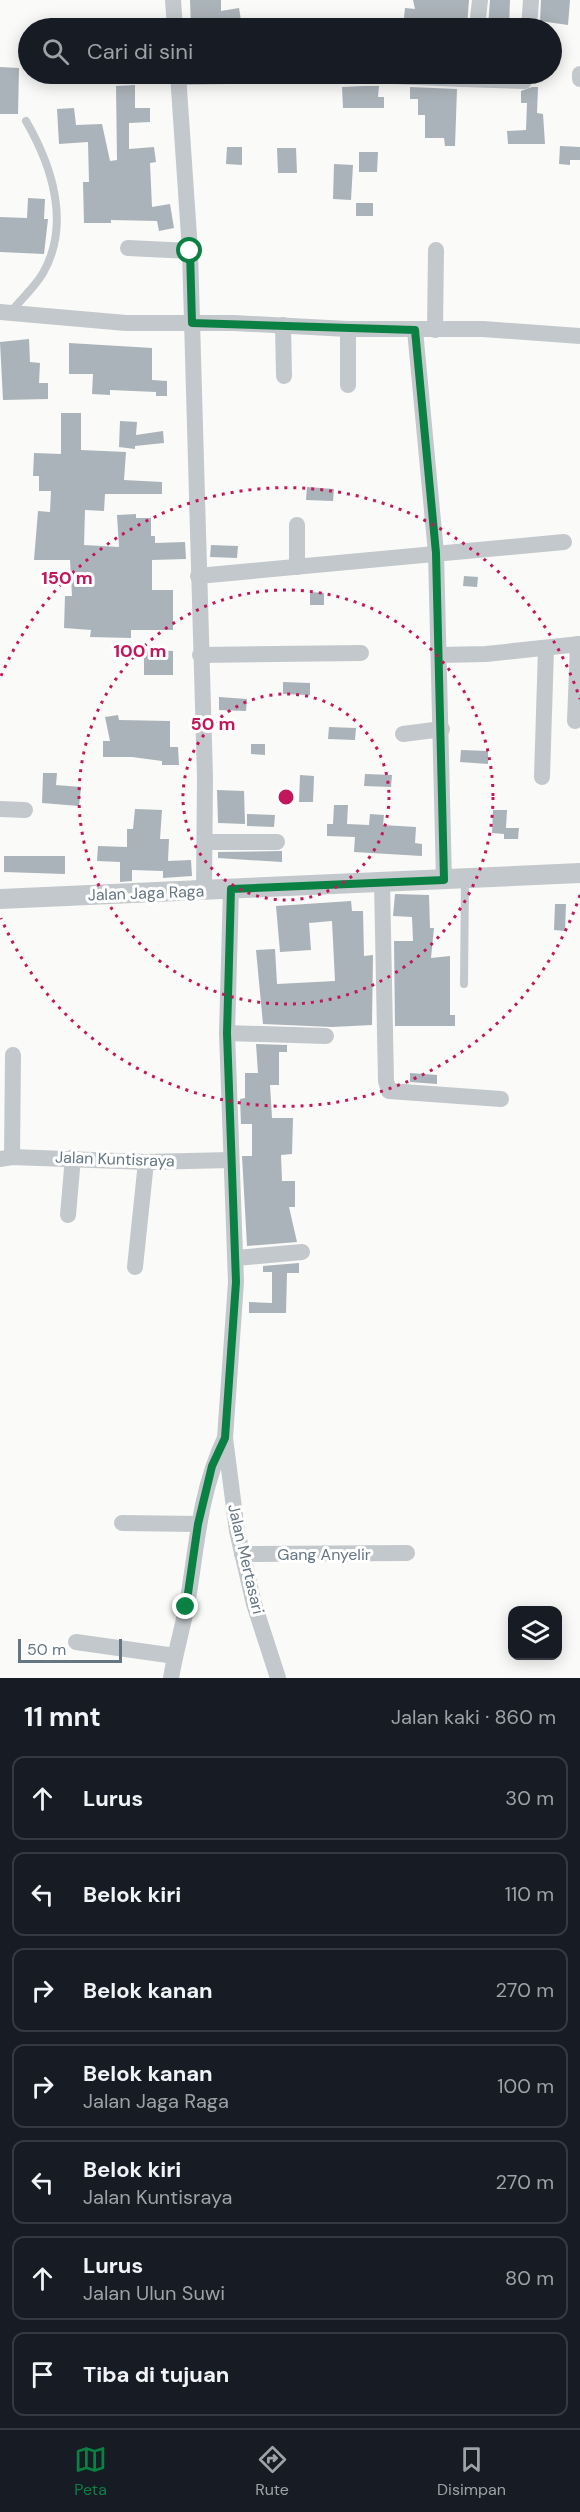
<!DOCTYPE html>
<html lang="id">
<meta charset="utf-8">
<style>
:root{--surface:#171b24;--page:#242831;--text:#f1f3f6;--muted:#9ea1a6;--line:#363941;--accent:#0b8043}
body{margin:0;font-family:"DM Sans",sans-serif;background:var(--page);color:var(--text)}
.controls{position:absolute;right:18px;bottom:18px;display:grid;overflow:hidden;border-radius:12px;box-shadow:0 3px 15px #0003}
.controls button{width:54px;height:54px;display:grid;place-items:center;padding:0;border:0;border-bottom:2px solid var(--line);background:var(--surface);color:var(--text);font:30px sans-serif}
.scale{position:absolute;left:18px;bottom:15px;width:104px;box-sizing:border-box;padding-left:6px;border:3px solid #657683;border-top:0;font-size:16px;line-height:21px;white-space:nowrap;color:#657683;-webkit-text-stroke:4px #fff;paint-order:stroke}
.stop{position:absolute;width:18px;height:18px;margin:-14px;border:4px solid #0b8043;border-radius:50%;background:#fff}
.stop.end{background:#0b8043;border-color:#fff;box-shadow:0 2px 6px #0008}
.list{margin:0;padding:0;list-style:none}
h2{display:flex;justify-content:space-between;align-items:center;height:78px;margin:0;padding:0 24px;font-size:26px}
h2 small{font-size:20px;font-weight:400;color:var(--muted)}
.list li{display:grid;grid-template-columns:39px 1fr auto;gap:18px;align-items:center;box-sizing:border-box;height:84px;margin:0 12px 12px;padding:0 12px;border:2px solid var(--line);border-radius:12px}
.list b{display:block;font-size:22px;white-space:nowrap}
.list p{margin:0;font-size:20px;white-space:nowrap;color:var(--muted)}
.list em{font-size:20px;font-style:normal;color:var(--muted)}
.icon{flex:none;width:33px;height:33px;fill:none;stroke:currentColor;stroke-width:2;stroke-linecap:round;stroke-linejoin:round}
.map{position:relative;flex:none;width:580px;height:1678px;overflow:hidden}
.search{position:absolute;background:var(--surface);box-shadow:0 3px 15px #0003;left:18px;right:18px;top:18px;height:66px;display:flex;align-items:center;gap:15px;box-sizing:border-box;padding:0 21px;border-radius:33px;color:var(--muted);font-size:22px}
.sheet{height:750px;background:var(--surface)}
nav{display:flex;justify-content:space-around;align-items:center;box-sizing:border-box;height:84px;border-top:2px solid var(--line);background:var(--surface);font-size:16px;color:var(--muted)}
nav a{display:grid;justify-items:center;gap:3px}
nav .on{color:var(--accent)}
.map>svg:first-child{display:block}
.building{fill:#aab3b9}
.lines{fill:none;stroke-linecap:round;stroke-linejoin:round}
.service{stroke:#c3c8cc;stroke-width:8}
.minor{stroke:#c3c8cc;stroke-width:16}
.tertiary{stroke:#c3c8cc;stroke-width:20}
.route{stroke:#0b8043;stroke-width:8}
.ring{fill:none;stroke:#c2185b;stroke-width:3;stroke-dasharray:3 6}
.labels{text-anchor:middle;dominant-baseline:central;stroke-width:6;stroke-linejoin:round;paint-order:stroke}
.street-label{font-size:16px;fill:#657683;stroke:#fff}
.centre{fill:#c2185b;stroke:#fff;stroke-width:3}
.ring-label{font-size:18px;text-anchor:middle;font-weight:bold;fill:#c2185b;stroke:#fff;stroke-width:6;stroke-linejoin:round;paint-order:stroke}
</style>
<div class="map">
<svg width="580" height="1678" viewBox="0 0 580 1678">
<rect width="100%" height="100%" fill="#fafaf8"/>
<g class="building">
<path d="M190,0H221V11L239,8L241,20L208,25V28H191Z"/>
<path d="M413,0H469L467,26L465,28H403L405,8L415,9Z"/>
<path d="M490,0H510L509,28L488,27Z"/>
<path d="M541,0H570L568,25L540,21Z"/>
<path d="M0,67L19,68L18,114H0Z"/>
<path d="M135,85V108H150V122L129,123V149L154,147L156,162L150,163L152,207L170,204L174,228L159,231L157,221L111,220V223H84L83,182H89L88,142L59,144L57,109L74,108L76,125L102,124L110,161L117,160L116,86Z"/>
<path d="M364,86H379L378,97H384V108H343L342,87Z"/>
<path d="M410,87L457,89L455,146H445L444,138H425V115H418V99H410Z"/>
<path d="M532,87H538L537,113L543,114L545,144H508L507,131L526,130L527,103H521V91Z"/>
<path d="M560,146L580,147V160H570V165L559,164Z"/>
<path d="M227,147H242V165L226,164Z"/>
<path d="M277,148H296L297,173H278Z"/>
<path d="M359,152H378L377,172H359Z"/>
<path d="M334,164L353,165L351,200L333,199Z"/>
<path d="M28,198L45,199L44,219H48L44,254L0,252V217L27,218Z"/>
<rect x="356" y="203" width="17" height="13"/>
<path d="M29,339L30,362L40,363L39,383H48V399L3,400L0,342Z"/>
<path d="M69,343L152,348V380L167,381V396H156V392L110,390V395L92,394L93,374H69Z"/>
<path d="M61,413H81V450L126,452L124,480L162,482V494H105L104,511L85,510L84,545L119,547L117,515L136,514V518H151V536H155V543L185,542L186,559L152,560V590H173V630H131V638L90,637L91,630L64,628L65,596H72L70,560H34L38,511L50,512L51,491H39V476H33L34,453L61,454Z"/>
<path d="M120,421L137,422L136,435L163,431L164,443L135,446V449L119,447Z"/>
<path d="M307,487L334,489L333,501L306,500Z"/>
<path d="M211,545L238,546L237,558L210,557Z"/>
<path d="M464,576L478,577L477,587L463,586Z"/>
<path d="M310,592L324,593V605H310Z"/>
<path d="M144,650L173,651V675H144Z"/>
<path d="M283,682L310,683V695L283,694Z"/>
<path d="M219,697L247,699L246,711L219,710Z"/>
<path d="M118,715L119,720L170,721V747H178L179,765H162V761L132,757H103V741H110L105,717Z"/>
<path d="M329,727L356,728L355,740L328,739Z"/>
<path d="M251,744H265V755L251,754Z"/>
<path d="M461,750L488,751V764L460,762Z"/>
<path d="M43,773H57L56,785L81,787L79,806L42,803Z"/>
<path d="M365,774L392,775L391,787L364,786Z"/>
<path d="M300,775L314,776L313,802H299Z"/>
<path d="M217,790L244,791L245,824L218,823Z"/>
<path d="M334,805H348L347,824L369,825L370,814L384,815L383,825L416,827L415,843L422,844V856L354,852L355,837L327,836V824H333Z"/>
<path d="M135,809L162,810L160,839H169L168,861L191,860L192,876L163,878V871L132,870V881L120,882V862L97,861L98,846L127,847V829H133Z"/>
<path d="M493,810H507L506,828H519L518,839H504V834L492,833Z"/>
<path d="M247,814L275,815L274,827L247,826Z"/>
<path d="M282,851V862L218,858V852Z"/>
<path d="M4,856H65V874L4,872Z"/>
<path d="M395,894L429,895L430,928H434L431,958L450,956V1015H455V1026H395L394,941H413L412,917L393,916Z"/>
<path d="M351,901L352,911H363L364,956L373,955L372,1025L332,1027L263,1024L256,950L275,949L277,984L335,981L332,921L309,923L311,950L280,952L276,906Z"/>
<path d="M555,904H566L565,931L554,930Z"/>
<path d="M256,1044L287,1045V1052H279V1085H270L272,1118H293L292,1154L281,1155L282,1181H295V1207H289L297,1242L247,1246L242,1156H252V1124H241L240,1099L245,1098V1073H258Z"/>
<path d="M410,1073L437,1075V1084L410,1082Z"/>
<path d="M299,1263V1273H287L286,1313H249V1302L272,1303V1272H263V1266Z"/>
</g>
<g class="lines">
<g class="service">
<path d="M11,312C21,299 35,287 43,273C71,224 52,166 26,121"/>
<path d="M464,984L465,879"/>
</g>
<g class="minor">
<path d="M173,0L175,28"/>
<path d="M477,28L480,0"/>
<path d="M529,28L531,0"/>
<path d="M178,74L190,251L205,777L204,891"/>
<path d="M178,77L348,74L462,79L469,74"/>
<path d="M462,79L524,81L527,74"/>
<path d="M580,79V74"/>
<path d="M128,248L190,251"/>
<path d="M0,312L126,323H234L348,329H483L580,336"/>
<path d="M283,325L284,376"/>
<path d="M348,329V385"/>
<path d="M415,330L436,553L444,880"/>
<path d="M435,330L436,250"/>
<path d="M297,525V567"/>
<path d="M198,576L564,542"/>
<path d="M200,655L361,653"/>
<path d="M439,655L486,654L580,644"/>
<path d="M575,721L578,644"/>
<path d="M403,734L442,729"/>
<path d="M542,777L546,649"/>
<path d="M0,809L25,810"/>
<path d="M205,842H277"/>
<path d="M382,883L386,1081L389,1091L501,1099"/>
<path d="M231,889L227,1033L236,1282L225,1438L237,1531L254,1604L278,1678"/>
<path d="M227,1033L326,1036"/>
<path d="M12,1157L13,1055"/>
<path d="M0,1159L12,1157L146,1162L231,1160"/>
<path d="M68,1215L73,1157"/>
<path d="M236,1258L302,1252"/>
<path d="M135,1267L146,1162"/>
<path d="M122,1523L198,1524"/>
<path d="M242,1554L407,1553"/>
<path d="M76,1642L175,1656"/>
<path d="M171,1678C175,1654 182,1630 187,1605C197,1547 199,1493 225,1438"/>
</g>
<path class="tertiary" d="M0,899L580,873"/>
</g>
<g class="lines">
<path class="route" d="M186,1607L198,1524L212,1466L225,1438L236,1282L227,1033L231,889L444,880L436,553L415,330L192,323L190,251"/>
</g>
<g class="ring">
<circle cx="286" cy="797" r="103"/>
<circle cx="286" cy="797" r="207"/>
<path d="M580 895A310 310 0 0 1 1 918M1 676A310 310 0 0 1 580 699"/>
</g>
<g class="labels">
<g class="street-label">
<text transform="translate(146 893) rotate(-2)">Jalan Jaga Raga</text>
<text transform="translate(115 1159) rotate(2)">Jalan Kuntisraya</text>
<text x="324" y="1554">Gang Anyelir</text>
<text transform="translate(246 1559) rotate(77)">Jalan Mertasari</text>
</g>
</g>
<circle cx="286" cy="797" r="9" class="centre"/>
<g class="ring-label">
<text x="67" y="584">150 m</text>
<text x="140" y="657">100 m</text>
<text x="213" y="730">50 m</text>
</g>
</svg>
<div class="controls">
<button><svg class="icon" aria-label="layers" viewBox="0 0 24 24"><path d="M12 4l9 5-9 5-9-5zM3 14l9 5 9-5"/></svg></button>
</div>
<div class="scale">50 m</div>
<div class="stop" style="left:190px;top:251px"></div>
<div class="stop end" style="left:186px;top:1607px"></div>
<div class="search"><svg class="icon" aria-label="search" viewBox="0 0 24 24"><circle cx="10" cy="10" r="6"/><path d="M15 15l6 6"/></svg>Cari di sini</div>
</div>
<section class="sheet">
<h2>11 mnt<small>Jalan kaki · 860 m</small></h2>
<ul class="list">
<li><svg class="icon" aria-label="ahead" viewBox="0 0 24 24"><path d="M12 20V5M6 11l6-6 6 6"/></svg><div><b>Lurus</b></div><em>30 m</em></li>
<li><svg class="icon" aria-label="left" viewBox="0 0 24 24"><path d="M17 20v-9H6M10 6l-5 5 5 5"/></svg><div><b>Belok kiri</b></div><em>110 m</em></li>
<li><svg class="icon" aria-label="right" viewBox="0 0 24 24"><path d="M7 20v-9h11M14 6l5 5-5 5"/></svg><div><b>Belok kanan</b></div><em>270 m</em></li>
<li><svg class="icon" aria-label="right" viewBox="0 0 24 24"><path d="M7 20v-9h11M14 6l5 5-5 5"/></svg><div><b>Belok kanan</b><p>Jalan Jaga Raga</p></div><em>100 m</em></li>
<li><svg class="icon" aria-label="left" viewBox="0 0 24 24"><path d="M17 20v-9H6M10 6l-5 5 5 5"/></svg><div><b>Belok kiri</b><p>Jalan Kuntisraya</p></div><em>270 m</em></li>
<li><svg class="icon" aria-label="ahead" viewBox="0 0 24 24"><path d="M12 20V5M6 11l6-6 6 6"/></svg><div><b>Lurus</b><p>Jalan Ulun Suwi</p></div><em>80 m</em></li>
<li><svg class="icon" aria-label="arrive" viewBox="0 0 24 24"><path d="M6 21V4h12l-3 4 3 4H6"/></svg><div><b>Tiba di tujuan</b></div></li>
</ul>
</section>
<nav>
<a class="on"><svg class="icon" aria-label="map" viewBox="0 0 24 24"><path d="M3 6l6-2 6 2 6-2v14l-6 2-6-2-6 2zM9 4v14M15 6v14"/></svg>Peta</a>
<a><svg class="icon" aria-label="directions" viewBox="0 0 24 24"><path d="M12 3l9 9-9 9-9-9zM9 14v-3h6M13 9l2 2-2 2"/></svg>Rute</a>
<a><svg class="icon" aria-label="saved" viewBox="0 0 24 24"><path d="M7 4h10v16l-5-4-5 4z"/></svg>Disimpan</a>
</nav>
